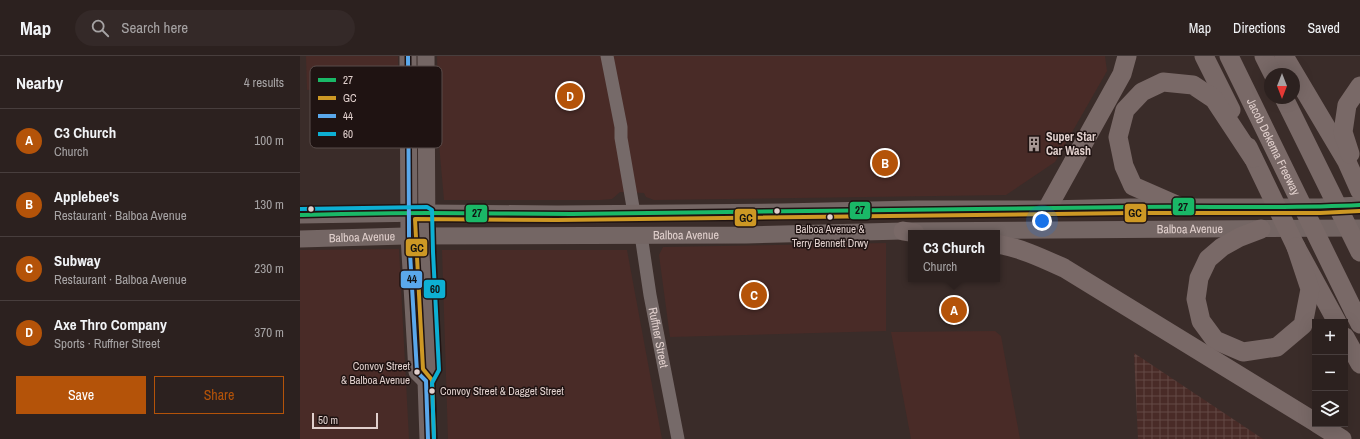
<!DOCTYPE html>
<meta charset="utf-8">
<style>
:root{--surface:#2c211f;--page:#342928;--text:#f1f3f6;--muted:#a6a3a4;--line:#483e3d;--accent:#b45309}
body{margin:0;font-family:"Archivo Narrow",sans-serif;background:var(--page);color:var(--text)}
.controls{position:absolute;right:12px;bottom:12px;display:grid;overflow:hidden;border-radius:0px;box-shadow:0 4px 16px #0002}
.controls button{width:36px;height:36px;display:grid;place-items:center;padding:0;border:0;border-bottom:1px solid var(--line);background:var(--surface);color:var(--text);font:20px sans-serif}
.compass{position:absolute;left:964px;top:12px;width:36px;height:36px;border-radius:50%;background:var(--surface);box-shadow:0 4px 16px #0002;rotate:180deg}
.scale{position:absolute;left:12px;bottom:10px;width:66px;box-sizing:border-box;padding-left:4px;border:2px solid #e1d0cd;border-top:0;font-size:11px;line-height:14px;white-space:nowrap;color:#e1d0cd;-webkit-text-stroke:3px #1f1312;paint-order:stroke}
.you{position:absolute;left:742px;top:165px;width:14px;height:14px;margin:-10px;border:3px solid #fff;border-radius:50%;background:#1a73e8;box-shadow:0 0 0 6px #1a73e833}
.badge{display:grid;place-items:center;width:26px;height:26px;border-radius:50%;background:var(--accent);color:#fff;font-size:13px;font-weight:700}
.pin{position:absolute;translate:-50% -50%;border:2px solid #fff;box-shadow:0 1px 4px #0006}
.popup{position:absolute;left:608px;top:174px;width:92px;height:52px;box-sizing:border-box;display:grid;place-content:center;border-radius:0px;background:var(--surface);filter:drop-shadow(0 1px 3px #0005);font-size:13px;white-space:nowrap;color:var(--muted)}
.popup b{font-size:15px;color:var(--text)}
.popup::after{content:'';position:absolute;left:50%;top:100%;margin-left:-8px;border:8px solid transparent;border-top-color:var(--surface)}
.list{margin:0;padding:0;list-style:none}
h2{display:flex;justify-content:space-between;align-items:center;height:52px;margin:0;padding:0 16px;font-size:17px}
h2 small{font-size:13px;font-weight:400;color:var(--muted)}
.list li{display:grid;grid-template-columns:26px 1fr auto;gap:12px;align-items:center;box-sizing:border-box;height:64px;padding:0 16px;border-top:1px solid var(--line)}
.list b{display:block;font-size:15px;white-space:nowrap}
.list p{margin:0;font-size:13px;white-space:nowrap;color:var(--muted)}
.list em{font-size:13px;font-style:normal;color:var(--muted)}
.actions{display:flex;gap:8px;padding:12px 16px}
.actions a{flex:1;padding:9px 0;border:1px solid var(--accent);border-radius:0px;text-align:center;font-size:14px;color:var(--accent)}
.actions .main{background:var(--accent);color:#fff}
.icon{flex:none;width:22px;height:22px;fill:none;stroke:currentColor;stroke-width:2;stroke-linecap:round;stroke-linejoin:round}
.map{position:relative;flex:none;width:1060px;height:383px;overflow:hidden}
header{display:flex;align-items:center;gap:24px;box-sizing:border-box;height:56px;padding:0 20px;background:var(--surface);border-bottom:1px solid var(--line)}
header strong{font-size:19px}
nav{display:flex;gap:22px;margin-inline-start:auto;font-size:14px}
.search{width:280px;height:36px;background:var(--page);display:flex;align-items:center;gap:10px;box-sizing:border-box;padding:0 14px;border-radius:22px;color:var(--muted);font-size:15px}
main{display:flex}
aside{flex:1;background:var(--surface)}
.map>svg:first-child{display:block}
.built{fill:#492b27}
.industrial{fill:url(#industrial-grid)}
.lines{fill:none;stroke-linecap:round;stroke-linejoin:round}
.minor{stroke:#766a69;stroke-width:13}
.major{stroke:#746664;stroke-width:17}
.highway{stroke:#796967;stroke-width:19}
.bus-1-casing{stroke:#1f1312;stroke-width:7}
.bus-2-casing{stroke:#1f1312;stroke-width:7}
.bus-3-casing{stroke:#1f1312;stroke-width:7}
.bus-4-casing{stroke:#1f1312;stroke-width:7}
.bus-1{stroke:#1ab867;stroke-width:4}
.bus-2{stroke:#cd9824;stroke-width:4}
.bus-3{stroke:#5aa8eb;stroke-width:4}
.bus-4{stroke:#0dafd3;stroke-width:4}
.bus-dot{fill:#e1d0cd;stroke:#1f1312;stroke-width:1.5}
.labels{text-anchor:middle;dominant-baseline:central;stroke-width:3;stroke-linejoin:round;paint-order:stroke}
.bus-label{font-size:11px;fill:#e1d0cd;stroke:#1f1312}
.poi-label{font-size:12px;font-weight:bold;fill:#e1d0cd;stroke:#1f1312;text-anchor:start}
.street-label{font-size:12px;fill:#e1d0cd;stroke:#1f1312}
.key{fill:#1f1312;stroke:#594c4a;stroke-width:1}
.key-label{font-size:11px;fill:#e1d0cd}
.line-badge{stroke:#1f1312;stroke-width:1.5}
.pale-badge-label{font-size:11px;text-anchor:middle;font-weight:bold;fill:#111}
</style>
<header>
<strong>Map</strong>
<div class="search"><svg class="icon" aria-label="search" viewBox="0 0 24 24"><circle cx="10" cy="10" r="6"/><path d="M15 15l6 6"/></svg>Search here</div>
<nav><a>Map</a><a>Directions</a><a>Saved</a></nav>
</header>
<main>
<aside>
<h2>Nearby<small>4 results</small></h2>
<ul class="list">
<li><span class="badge">A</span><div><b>C3 Church</b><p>Church</p></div><em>100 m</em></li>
<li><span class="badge">B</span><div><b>Applebee's</b><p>Restaurant · Balboa Avenue</p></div><em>130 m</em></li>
<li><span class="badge">C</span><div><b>Subway</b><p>Restaurant · Balboa Avenue</p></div><em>230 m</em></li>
<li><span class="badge">D</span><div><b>Axe Thro Company</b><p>Sports · Ruffner Street</p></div><em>370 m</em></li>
</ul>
<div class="actions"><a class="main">Save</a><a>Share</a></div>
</aside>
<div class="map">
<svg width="1060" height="383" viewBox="0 0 1060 383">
<defs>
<pattern id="industrial-grid" width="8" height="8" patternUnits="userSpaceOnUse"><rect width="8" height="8" fill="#492b27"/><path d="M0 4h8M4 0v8" fill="none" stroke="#634945"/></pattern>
</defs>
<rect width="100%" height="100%" fill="#3a2c29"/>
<g class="built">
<path d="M6,0H98L99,86H38L37,33L7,34Z"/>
<path d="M137,0H805L807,15L755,106L706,139L354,144L346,141L344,137L320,136L312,143L300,144H144L139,88Z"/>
<path d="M586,187V275L370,281L359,199L363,191Z"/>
<path d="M99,193L109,383H0V194Z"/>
<path d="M142,194H327L362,383H148Z"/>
<path d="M695,275L701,280L720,383H611L591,276Z"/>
</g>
<path class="industrial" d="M834,297L963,383H838Z"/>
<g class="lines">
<g class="minor">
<path d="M307,0L321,71V82L334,157"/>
<path id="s1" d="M341,179L350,239L378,383"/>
</g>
<g class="major">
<path d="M108,0L109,180L117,316L126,325"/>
<path d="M126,0L127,196L133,314L126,325L128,383"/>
<path d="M0,159L127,157L257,158L481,156L616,153H747L831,151H1020L1060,149"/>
<path id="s2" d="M0,183L105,180L446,179L603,175L1060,172"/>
</g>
<g class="highway">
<path d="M904,0L931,54"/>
<path id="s3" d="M929,0L1060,268"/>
<path d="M964,0L973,18"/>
<path d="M984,0L1047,106L1060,135"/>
<path d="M984,42L1060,196"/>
<path d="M948,91L996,191L1037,266"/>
<path d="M1050,98L1043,76L1047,49L1060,30"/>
<path d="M881,151L833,130L824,110L818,81L825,54L842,36L863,26L893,29L914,43L953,102"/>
<path d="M747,153L822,18L827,0"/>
<path d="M961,173L940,181L922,191L908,203L899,222L896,243L901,265L915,284L943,296L977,291L1003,269L1010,233L996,191"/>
<path d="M603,175L615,177"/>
<path d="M697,188C721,192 742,202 764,212L1015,366"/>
<path d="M1045,281L1060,308"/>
<path d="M1018,368L1042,383"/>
</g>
<defs>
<path id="bus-1" d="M0,159C43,158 85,157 128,157C176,157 224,158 272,158C458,156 645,153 831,151C907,150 984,153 1060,149"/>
<path id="bus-2" d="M134,383L132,324L123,313L115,163L257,164L831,157H1020L1060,155"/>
<path id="bus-3" d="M108,0L109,180L117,316L126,325L128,383"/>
<path id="bus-4" d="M0,153L127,151L132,154L133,196L139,314L132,327L134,383"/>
</defs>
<use href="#bus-1" class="bus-1-casing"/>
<use href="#bus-2" class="bus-2-casing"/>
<use href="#bus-3" class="bus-3-casing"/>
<use href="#bus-4" class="bus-4-casing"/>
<use href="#bus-1" class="bus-1"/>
<use href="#bus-2" class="bus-2"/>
<use href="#bus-3" class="bus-3"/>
<use href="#bus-4" class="bus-4"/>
</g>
<defs>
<symbol id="building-bare" viewBox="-9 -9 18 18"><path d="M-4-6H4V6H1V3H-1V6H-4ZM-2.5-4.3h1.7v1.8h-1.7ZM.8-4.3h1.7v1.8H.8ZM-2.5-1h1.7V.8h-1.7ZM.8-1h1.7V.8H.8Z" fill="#a79794" stroke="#1f1312" stroke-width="2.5" paint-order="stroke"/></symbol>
</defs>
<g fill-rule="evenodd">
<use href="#building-bare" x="723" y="77" width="22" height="22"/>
</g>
<g class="bus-dot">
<circle cx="11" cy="153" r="3.5"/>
<circle cx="477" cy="155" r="3.5"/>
<circle cx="530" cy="161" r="3.5"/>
<circle cx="117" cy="316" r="3.5"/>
<circle cx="132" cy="335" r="3.5"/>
</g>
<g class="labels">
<g class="bus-label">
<text x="530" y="173">Balboa Avenue &amp;<tspan x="530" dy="14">Terry Bennett Drwy</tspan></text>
<text x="110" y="310" text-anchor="end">Convoy Street<tspan x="110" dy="14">&amp; Balboa Avenue</tspan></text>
<text x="140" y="335" text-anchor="start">Convoy Street &amp; Dagget Street</text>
</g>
<g class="poi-label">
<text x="746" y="81">Super Star<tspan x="746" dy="14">Car Wash</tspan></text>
</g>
<g class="street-label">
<text stroke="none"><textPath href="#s3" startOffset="101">Jacob Dekema Freeway</textPath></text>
<text stroke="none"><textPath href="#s2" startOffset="890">Balboa Avenue</textPath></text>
<text stroke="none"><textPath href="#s2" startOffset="386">Balboa Avenue</textPath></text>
<text stroke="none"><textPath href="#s2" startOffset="62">Balboa Avenue</textPath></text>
<text stroke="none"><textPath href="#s1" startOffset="104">Ruffner Street</textPath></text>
</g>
</g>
<rect x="10" y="10" width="132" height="82" rx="6" class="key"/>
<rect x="18" y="22" width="18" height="4" fill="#1ab867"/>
<rect x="18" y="40" width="18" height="4" fill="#cd9824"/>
<rect x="18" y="58" width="18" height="4" fill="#5aa8eb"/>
<rect x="18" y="76" width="18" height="4" fill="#0dafd3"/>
<g class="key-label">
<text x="43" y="28">27</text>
<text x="43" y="46">GC</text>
<text x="43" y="64">44</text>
<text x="43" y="82">60</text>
</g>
<g class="line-badge">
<rect x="872" y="141" width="23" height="19" rx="4" fill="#1ab867"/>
<rect x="549" y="145" width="22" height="19" rx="4" fill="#1ab867"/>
<rect x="824" y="147" width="23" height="20" rx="4" fill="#cd9824"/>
<rect x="165" y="148" width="23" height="19" rx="4" fill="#1ab867"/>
<rect x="434" y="152" width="23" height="19" rx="4" fill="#cd9824"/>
<rect x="105" y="182" width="23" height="19" rx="4" fill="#cd9824"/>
<rect x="100" y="214" width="23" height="19" rx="4" fill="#5aa8eb"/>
<rect x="123" y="223" width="23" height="20" rx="4" fill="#0dafd3"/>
</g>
<g class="pale-badge-label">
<text x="883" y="155">27</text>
<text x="560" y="158">27</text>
<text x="835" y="161">GC</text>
<text x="177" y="161">27</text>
<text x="446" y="166">GC</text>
<text x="117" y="196">GC</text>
<text x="112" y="227">44</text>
<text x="135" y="237">60</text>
</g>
</svg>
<div class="controls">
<button>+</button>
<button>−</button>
<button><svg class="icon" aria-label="layers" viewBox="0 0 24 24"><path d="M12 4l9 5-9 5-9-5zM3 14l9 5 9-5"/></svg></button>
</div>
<svg class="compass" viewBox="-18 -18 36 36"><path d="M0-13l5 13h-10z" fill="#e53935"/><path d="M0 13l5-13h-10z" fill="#a6a3a4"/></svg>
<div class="scale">50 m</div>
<div class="you"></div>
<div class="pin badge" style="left:654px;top:254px">A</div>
<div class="popup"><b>C3 Church</b>Church</div>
<div class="pin badge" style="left:585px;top:107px">B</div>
<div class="pin badge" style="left:454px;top:239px">C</div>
<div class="pin badge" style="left:270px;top:40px">D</div>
</div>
</main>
